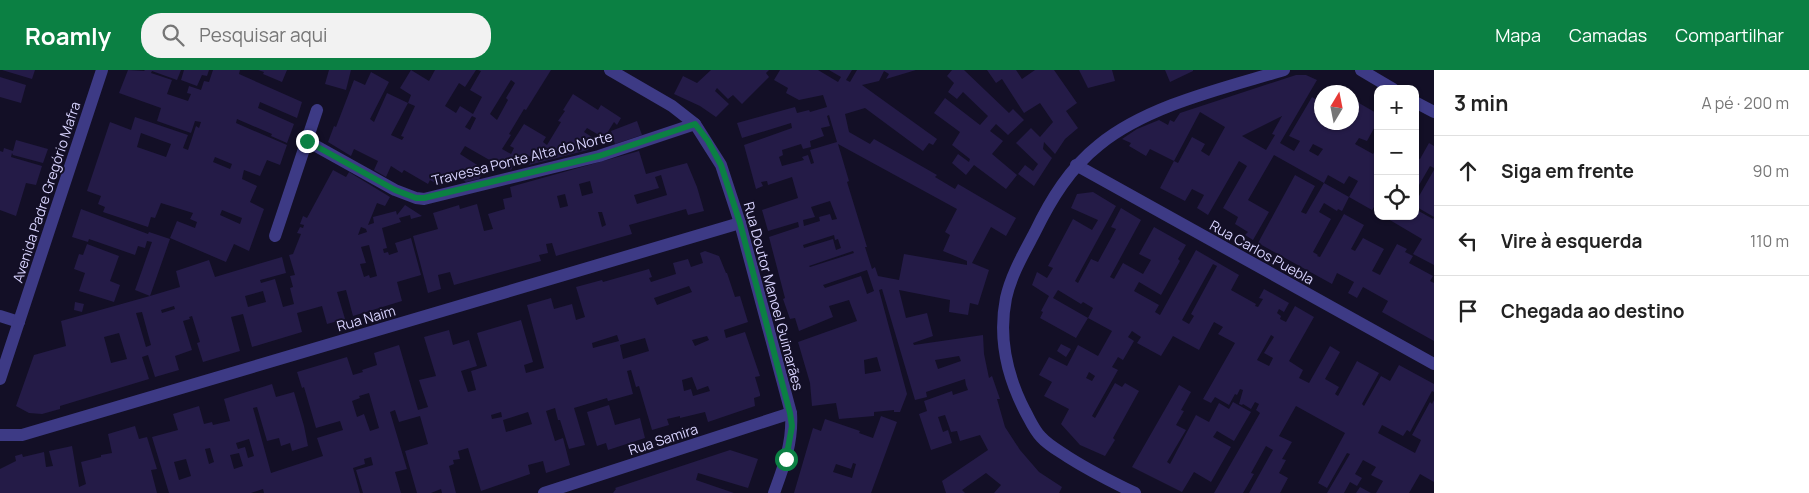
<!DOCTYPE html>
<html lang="pt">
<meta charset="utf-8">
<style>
:root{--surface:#fff;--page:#f2f2f2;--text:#222;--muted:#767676;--line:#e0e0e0;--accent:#0b8043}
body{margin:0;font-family:Manrope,sans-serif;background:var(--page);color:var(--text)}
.controls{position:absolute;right:15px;top:15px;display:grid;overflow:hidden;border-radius:10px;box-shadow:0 1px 4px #0004}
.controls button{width:45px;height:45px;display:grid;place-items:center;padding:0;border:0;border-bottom:1px solid var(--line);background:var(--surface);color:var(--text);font:25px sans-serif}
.compass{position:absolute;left:1314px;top:15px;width:45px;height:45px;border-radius:50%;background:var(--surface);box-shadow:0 1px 4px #0004;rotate:10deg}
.stop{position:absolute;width:15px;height:15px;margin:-11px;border:4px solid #0b8043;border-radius:50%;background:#fff}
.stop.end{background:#0b8043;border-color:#fff;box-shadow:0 1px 5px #0008}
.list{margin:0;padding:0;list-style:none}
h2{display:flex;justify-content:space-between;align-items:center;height:65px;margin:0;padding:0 20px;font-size:21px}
h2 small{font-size:16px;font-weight:400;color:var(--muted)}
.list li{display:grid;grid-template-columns:32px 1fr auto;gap:15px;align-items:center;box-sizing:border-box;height:70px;padding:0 20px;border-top:1px solid var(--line)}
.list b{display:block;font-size:19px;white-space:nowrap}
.list em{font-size:16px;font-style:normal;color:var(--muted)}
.icon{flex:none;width:28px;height:28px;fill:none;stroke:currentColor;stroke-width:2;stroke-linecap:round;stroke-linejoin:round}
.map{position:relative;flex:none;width:1434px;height:423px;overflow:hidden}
header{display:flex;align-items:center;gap:30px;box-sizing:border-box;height:70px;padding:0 25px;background:var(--accent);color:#fff}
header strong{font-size:24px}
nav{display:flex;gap:28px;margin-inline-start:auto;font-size:18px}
.search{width:350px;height:45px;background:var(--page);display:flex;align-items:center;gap:12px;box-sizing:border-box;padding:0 18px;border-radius:20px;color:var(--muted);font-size:19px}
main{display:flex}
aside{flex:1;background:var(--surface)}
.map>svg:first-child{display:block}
.building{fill:#241b47;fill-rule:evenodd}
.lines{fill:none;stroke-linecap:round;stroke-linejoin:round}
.minor{stroke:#3d3a85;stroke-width:12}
.route{stroke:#0b8043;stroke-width:6}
.labels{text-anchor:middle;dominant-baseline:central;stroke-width:4;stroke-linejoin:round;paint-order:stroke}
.street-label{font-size:14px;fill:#d9d4ff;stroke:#130f26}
</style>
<header>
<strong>Roamly</strong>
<div class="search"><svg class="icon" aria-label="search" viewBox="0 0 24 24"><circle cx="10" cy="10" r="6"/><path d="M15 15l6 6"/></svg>Pesquisar aqui</div>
<nav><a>Mapa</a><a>Camadas</a><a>Compartilhar</a></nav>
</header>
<main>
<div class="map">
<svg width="1434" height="423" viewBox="0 0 1434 423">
<rect width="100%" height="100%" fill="#130f26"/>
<g class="building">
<path d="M2,0H35L32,9Z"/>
<path d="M128,0L144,1L145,0H181L177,10L152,1L151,3L172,10L167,24L188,31L191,24L187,23L189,16L201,20L204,11L209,12L213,0H240L239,4L302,32L297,48L260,32L258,38L294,54L287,73L271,66L272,64L237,49L236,53L287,75L280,95L267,90L260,106L244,100L243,104L242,109L257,116L250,132L264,139L249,181L234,174L226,192L170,168L177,151L195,158L197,152L190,149L193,143L161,133L155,148L151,147L148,157L103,142L105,137L98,134L101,126L87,121L110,52L131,60L135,47L188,65L183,78L188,80L196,56L199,58L201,52L195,51L191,63L157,51L161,38L119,23ZM141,63L171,74L166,87L137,77ZM215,87L232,94L230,99L213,92ZM222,140L242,148L240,154L220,145Z"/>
<path d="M184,0H209L207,6L202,5L197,16L181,10Z"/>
<path d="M258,0H287L282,12L263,4L264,2Z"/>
<path d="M329,0H351L346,20L325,14Z"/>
<path d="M411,0L429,11L435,0H476L465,17L459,13L445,36L456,43L460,36L473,44L482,27L470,20L481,1L478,0H551L526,40L524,39L509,64L511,65L502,79L511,84L514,78L510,76L524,54L546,67L543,72L547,75L561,52L558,51L565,41L563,40L573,24L598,40L601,35L621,48L617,55L614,52L604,68L587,58L584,62L595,69L588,80L529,95L533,88L527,85L523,91L518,88L511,100L494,90L493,92L465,76L460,84L485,100L482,104L479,109L466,112L449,102L441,116L430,110L428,114L404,100L402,103L391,96L386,107L374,100L378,91L354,79L351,86L328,72L334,56L336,57L354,10L365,15L371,2L389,12L370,49L374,52L387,23L408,33L391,65L402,70L404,67L401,66L415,36L408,33L411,25L400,18ZM511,10L515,13L506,28L508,30L497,50L490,44ZM472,46L476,48L470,60L465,57Z"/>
<path d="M711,0H769L766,3L769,7L742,34L733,25L728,29L717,18L715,21L729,34L716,47L700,36L674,24L683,6L697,13Z"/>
<path d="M780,0H818L838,12L841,7L829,0H852L846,10L850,12L857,0H916L886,9L889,4L884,1L879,11L862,15L937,69L933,75L929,73L923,81L865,38L845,44L849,62L870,74L874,69L937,105L935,107L955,119L958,114L1016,148L1006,166L991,157L972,193L989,200L978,235L970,233L968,245L949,242L950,230L899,220L906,248L927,243L933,266L913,273L914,275L983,265L984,284L989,308L992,306L1000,329H997L1005,357L1020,380L1039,402L1062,417L1059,423H994L1001,415L986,403L962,420L965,423H946L942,411L988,380L980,365L960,371L957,361L951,362L945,345L938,347L943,362L948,360L952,373L931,380L919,344L927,341L924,331L952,321L953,325L968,320L966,315L965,309L926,322L927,327L915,330L882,219L879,220L907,324L900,342H894V340L874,342V346L839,349L836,333L812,336L810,313L798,272L857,251L849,230L829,236L833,247L799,261L795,248L790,249L783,229L785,228L769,167L799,157L798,152L768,161L762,140L798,128L792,107L768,115L767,111L761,112L763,116L756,119L744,75L792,58L791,53L742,68L737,53L795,37L797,43L809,40L810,42L827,37L823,25L799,30L786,23L788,18L774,10ZM829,45L837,72L810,80L814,93L811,94L808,85L802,87L804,90L782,96L779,87L783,85L782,80L801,74L803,79L811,77L810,71L824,66L821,58L830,56L827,46ZM838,74L957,139L945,162L950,165L943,181L967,191V195L904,184L899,210L878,206L875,197L872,199L865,177H867L847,112L849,111ZM830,131L837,149L832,150L830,144L819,147L820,151L804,156L803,150L815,147L811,137ZM834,165L835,170L838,169L841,178L836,180L833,169L804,178L803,175ZM853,181L854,183L810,197L809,196ZM867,200L874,221L867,224L861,206L825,218L823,215ZM959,286L961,291L938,299L935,290ZM877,287L881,301L865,304L864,290Z"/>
<path d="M952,0H964L1009,43L1013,39L1024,50L1008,65L996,54L990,61L1003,71L992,84L1017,105L1006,119L974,95L966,105L952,93L958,84L969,92L970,89L952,75L960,62L934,43L945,28L980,55L988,46L963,22L957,29L948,22L954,13L947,6Z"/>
<path d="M987,0H1016L1022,9L1035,0H1054L1077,33L1066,41L1078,58L1065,69L1055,84L1044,72L1043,79L1052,88L1034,116L1018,104L1025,95L1033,101L1038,94L1016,73L1031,58L1040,67L1053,52L1040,33L1024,43L1002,9L996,13Z"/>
<path d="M1079,0H1112L1115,11L1088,18Z"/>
<path d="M1165,0H1193V1L1170,12Z"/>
<path d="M1296,5H1306L1317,10L1280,73L1294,81L1300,71L1289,66L1312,27L1322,33V52H1352V29L1378,44V51L1367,71L1359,68L1355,74L1373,84L1378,76V131L1372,140L1349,127L1358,111L1349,106L1344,114L1328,105L1324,113L1274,85L1248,130L1269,142L1253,170L1245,165L1248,162L1235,154L1238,147L1223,138L1247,96L1239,91L1208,145L1197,138L1204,125L1192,119L1185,131L1160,118L1174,91L1150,79L1146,86L1129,76L1131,73L1122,69L1137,59L1159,50L1168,55L1170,50L1174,52L1180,43ZM1200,42L1225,57L1209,86L1201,81L1205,74L1192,67L1178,93L1174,91ZM1282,46L1272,64L1275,65L1266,80L1242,66ZM1313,74L1323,79L1318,86L1309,81Z"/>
<path d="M0,7L26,15L21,33L0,27Z"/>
<path d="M637,51L642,65L615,74L611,61Z"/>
<path d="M16,70L48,79L43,93L13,85L12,83L11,87L42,96L36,115L26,113L16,146L0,140V81L3,82L4,78L13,81Z"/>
<path d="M1429,73L1434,76V98L1430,96L1415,122V86L1420,89Z"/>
<path d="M639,81L646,104L687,93L697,117L704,141L688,145L686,139L629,155L632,164L556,186L552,173L546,174L548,183L539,185L541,191L454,215L450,202L438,205L441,219L428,223L413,166L438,159L433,143L459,135L460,139L477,134L484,161L493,159L488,144L505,139L503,129L512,127L510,117ZM661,105L667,125L637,134L634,125L659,118L655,107ZM590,111L593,123L582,126L579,114ZM565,124L568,136L560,138L557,126ZM598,142H602L606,155L602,157Z"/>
<path d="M333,100L346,107L349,102L390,127L385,136L377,133L368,155L374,153L373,147L396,141L397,145L405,135L422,146L411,149L410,145L399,148L401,152L382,158L387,178L383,179L384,183L388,182L389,185L398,182L395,173L411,168L421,205L397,212L402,231L353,246L346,220L337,222L345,249L327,254L322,236L297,243L302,262L252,277L243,244L231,247L240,281L203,292L197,273L200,272L192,246L189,247L190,249L183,251L192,280L175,286L179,300L155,307L148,285L142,287L149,309L60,336V339L42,344L29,343L16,336L34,285L66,276L61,251L150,226L135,220L152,172L147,171L145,178L138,176L135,185L89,169L88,172L72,167L81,139L148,164L149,162L170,169L150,226L180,217L176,201L209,190L215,207L282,187L286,203L260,210L261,213L275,209L283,237L294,234L290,218L293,217L290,206L295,205L289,185L293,184L301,164L297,163L300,157L303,158L304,155L300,154L303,146L307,148ZM361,157L366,159L367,162L358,165ZM369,175L377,206L370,208L369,205L364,207L360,194L366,193L361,177ZM263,221L266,232L248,237L245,226ZM174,236L175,239L162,243L161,240ZM142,242L151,275L146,277L136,243ZM119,263L127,289L111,293L104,267Z"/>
<path d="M1434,100V147L1415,136V133Z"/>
<path d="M1295,105L1315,116L1301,142L1306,144L1324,113L1349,127L1342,141L1338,139L1337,141L1324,133L1319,142L1331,149L1313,182L1318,185L1317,186L1320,187L1344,144L1364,155L1351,179L1355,181L1363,168L1384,179L1372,201L1380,205L1397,174L1407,179L1405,182L1413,186L1409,193L1433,206L1430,211L1434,213V271L1382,242L1388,231L1363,217L1357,228L1348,223L1354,212L1337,203L1332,214L1258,173Z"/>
<path d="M1093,122L1116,136L1075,211L1078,213L1091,189L1098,192L1116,159L1111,157L1121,138L1141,150L1110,207L1114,209L1123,193L1143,204L1151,190L1139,184L1154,157L1186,175L1178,189L1180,191L1161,225L1139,212L1134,221L1159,235L1155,242L1160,245L1196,180L1239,205L1231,220L1256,234L1255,236L1258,237L1263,229L1259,228L1264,219L1289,233L1284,242L1279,239L1277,243L1281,246L1280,249L1286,252L1295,236L1314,247L1289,291L1303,300L1299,308L1309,313L1330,276L1340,282L1325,309L1339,317L1335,324L1338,326L1357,291L1379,303L1362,334L1364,336L1381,306L1390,311L1399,295L1434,314V322L1432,321L1410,362L1407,360L1403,366L1382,355L1378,363L1415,383L1421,370L1412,365L1430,332L1432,334L1434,330V412L1420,404L1409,423H1376L1383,411L1371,405L1376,397L1363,390L1355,404L1362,408L1357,416L1350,412L1344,423H1327L1350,384L1347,383L1327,418L1318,413L1345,363L1296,336L1279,366L1292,372L1282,389L1286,390L1279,403L1288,408L1280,423H1249L1273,380L1266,376L1251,403L1254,404L1243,423H1214L1260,343L1256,340L1259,334L1255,332L1251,339L1243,334L1242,335L1239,334L1243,320L1240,319L1237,325L1235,324L1229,335L1215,327L1211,333L1203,329L1235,273L1218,264L1223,257L1214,252L1199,280L1173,266L1161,286L1137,273L1141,267L1132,261L1128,267L1134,271L1123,290L1118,287L1112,297L1118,300L1092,346L1095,348L1115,313L1122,317L1125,313L1139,321L1113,368L1115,370L1105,386L1080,375L1061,354L1069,339L1044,326L1052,312L1039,305L1049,287L1067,296L1078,275L1098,286L1112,261L1088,248L1093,238L1083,232L1081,234L1058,220L1053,228L1088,248L1076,268L1040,248L1043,242L1041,241L1049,226L1032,215L1037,202L1047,208L1053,198L1048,196L1073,149L1092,160L1098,150L1071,138L1077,124ZM1213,194L1217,196L1191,244L1194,246L1189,254L1182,250ZM1271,265L1274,267L1264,283L1273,288L1269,296L1257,290ZM1089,302L1095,306L1092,311L1086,308Z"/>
<path d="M1415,139L1433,149L1434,147V195L1413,184L1422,169L1383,146H1415Z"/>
<path d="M87,174L119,186L110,211L120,215L114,232L79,221L85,203L74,199L79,184L83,185Z"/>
<path d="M705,181L719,186L726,203H727L735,227L740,226L748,252L724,260L726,268L745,262L760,306L755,307L760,324V326L754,328L755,336L708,352L705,342L680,348V346L667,349L669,355L652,360L639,316L636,317L631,300L627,301L633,324L608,331L607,328L574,338L585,375L569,379L560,350H558L555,338L546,341L555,371L563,368L570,395L546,403L543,391L528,395L530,404L481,421L468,378L458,381L460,389L453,390L454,394L449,396L456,423H442L441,419L431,423H417L405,381L428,374L420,346L399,352L395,340L390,342L407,399L395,402L401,423H363L356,400L373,395L371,387L364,389L365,394L353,398L360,423H264L263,419L251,423H169L152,367L178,360L173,344L199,336L204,354L212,352L213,355L230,351L224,329L272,314L276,327L294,322L304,356L308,376L292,381L290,373L281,376L279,368L267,371L257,337L253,338L271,403L323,386L317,368L343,360L340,351L316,358L304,317L302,318L297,302L347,287L353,305L363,302L362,300L377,295L374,283L399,275L418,340L428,337L419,310L436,306L424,267L449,260L453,275L469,270L477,296L461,301L468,322L476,320L471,301L487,296L477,263L521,250L533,292L524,295L526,303L544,298L527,235L551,228L554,239L572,234L576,250L585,247L576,217L602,210L603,212L649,199L652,207L649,208L651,212L676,204L673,193L688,189L691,197L703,193L700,183ZM689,216L692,222L657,235L654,228ZM617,265L619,271L593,278L592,273ZM707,266L709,270L695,276L692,270ZM645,268L649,281L623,289L620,275ZM692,307L697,320L708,316L710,321L693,326L691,319L684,321L682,310ZM369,323L379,358L370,361L364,344L357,347L352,331L360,328L359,326ZM501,342L502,347L492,349L491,345ZM528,342L532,354L506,362L503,350ZM249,369L254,386L248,388L245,377L238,379L236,373ZM210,378L214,392L209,394L205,379ZM239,383L243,396L234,399L230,385ZM186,389L191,406L179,410L174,392Z"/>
<path d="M75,232L84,234L82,242L74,240Z"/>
<path d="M1061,274L1071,279L1066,287L1057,281Z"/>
<path d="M1179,315L1191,322L1181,340L1184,341L1176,355L1186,360L1167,392L1170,394L1196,345L1209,352L1219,333L1229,339L1233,332L1251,342L1234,371L1217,361L1213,367L1231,377L1211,412L1194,402L1182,422L1132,397Z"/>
<path d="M609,335L615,355L640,348L645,368L608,380L606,373L597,376L587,342Z"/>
<path d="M881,346L897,352L871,423H794L813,358L821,361L825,349L860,361L859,363L873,368ZM853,393L856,394L852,408L833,402L836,394L851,399Z"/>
<path d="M135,356L139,369L147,367L157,399L151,400L157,423H0V399L16,391L15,386L22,384L23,387L44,382L46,397L53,396L49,381L72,376L79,417L86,414L81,392L101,387V385L112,383L108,364Z"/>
<path d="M730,380L758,389L748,418L698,403L696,410L734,423H613L616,419L615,418Z"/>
<path d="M1360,417L1371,423H1356Z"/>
</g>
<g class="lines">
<g class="minor">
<path d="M610,0L672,36L695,54L721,95L740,153L791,343C793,372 784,396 774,423"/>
<path d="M1361,0L1393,19"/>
<path d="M1415,32L1434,42"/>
<path d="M307,71L395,120L416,128L424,129L599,86L695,54"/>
<path d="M1076,95L1434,294"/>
<path d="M275,166L317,40"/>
<path d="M0,246L19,252"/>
<path d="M0,309L102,0"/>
<path d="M0,365H22L740,153"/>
<path d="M544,423L791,343"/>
<path d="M1135,423C1112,412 1090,401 1068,387C1059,381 1048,375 1041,367C1034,360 1030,350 1025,341C1007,306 998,268 1006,228C1011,205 1024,183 1035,162C1051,129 1070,98 1099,75C1148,35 1225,18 1284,0"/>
</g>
</g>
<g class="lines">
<path class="route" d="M307,71L395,120L416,128H424L599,86L695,54L708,71L721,95L740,153L790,343L792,356L786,389"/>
</g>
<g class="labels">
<g class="street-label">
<text transform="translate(522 88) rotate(-14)">Travessa Ponte Alta do Norte</text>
<text transform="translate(46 122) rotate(-72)">Avenida Padre Gregório Mafra</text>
<text transform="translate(1262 182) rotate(29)">Rua Carlos Puebla</text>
<text transform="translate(774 226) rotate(75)">Rua Doutor Manoel Guimarães</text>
<text transform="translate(366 248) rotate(-16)">Rua Naim</text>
<text transform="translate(663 369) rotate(-18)">Rua Samira</text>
</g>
</g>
</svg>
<div class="controls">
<button>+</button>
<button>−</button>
<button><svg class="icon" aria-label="locate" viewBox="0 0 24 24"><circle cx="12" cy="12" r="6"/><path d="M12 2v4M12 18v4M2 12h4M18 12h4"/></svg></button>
</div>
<svg class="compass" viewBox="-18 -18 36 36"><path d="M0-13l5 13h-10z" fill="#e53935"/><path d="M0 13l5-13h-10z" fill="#767676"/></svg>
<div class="stop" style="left:786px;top:389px"></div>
<div class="stop end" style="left:307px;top:71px"></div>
</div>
<aside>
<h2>3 min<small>A pé · 200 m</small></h2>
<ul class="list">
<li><svg class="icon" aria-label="ahead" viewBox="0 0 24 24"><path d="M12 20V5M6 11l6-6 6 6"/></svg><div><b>Siga em frente</b></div><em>90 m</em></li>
<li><svg class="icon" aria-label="left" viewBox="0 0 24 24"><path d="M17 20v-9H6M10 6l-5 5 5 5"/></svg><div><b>Vire à esquerda</b></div><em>110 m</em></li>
<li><svg class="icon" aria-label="arrive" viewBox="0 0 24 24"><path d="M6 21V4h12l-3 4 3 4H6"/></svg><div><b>Chegada ao destino</b></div></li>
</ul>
</aside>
</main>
